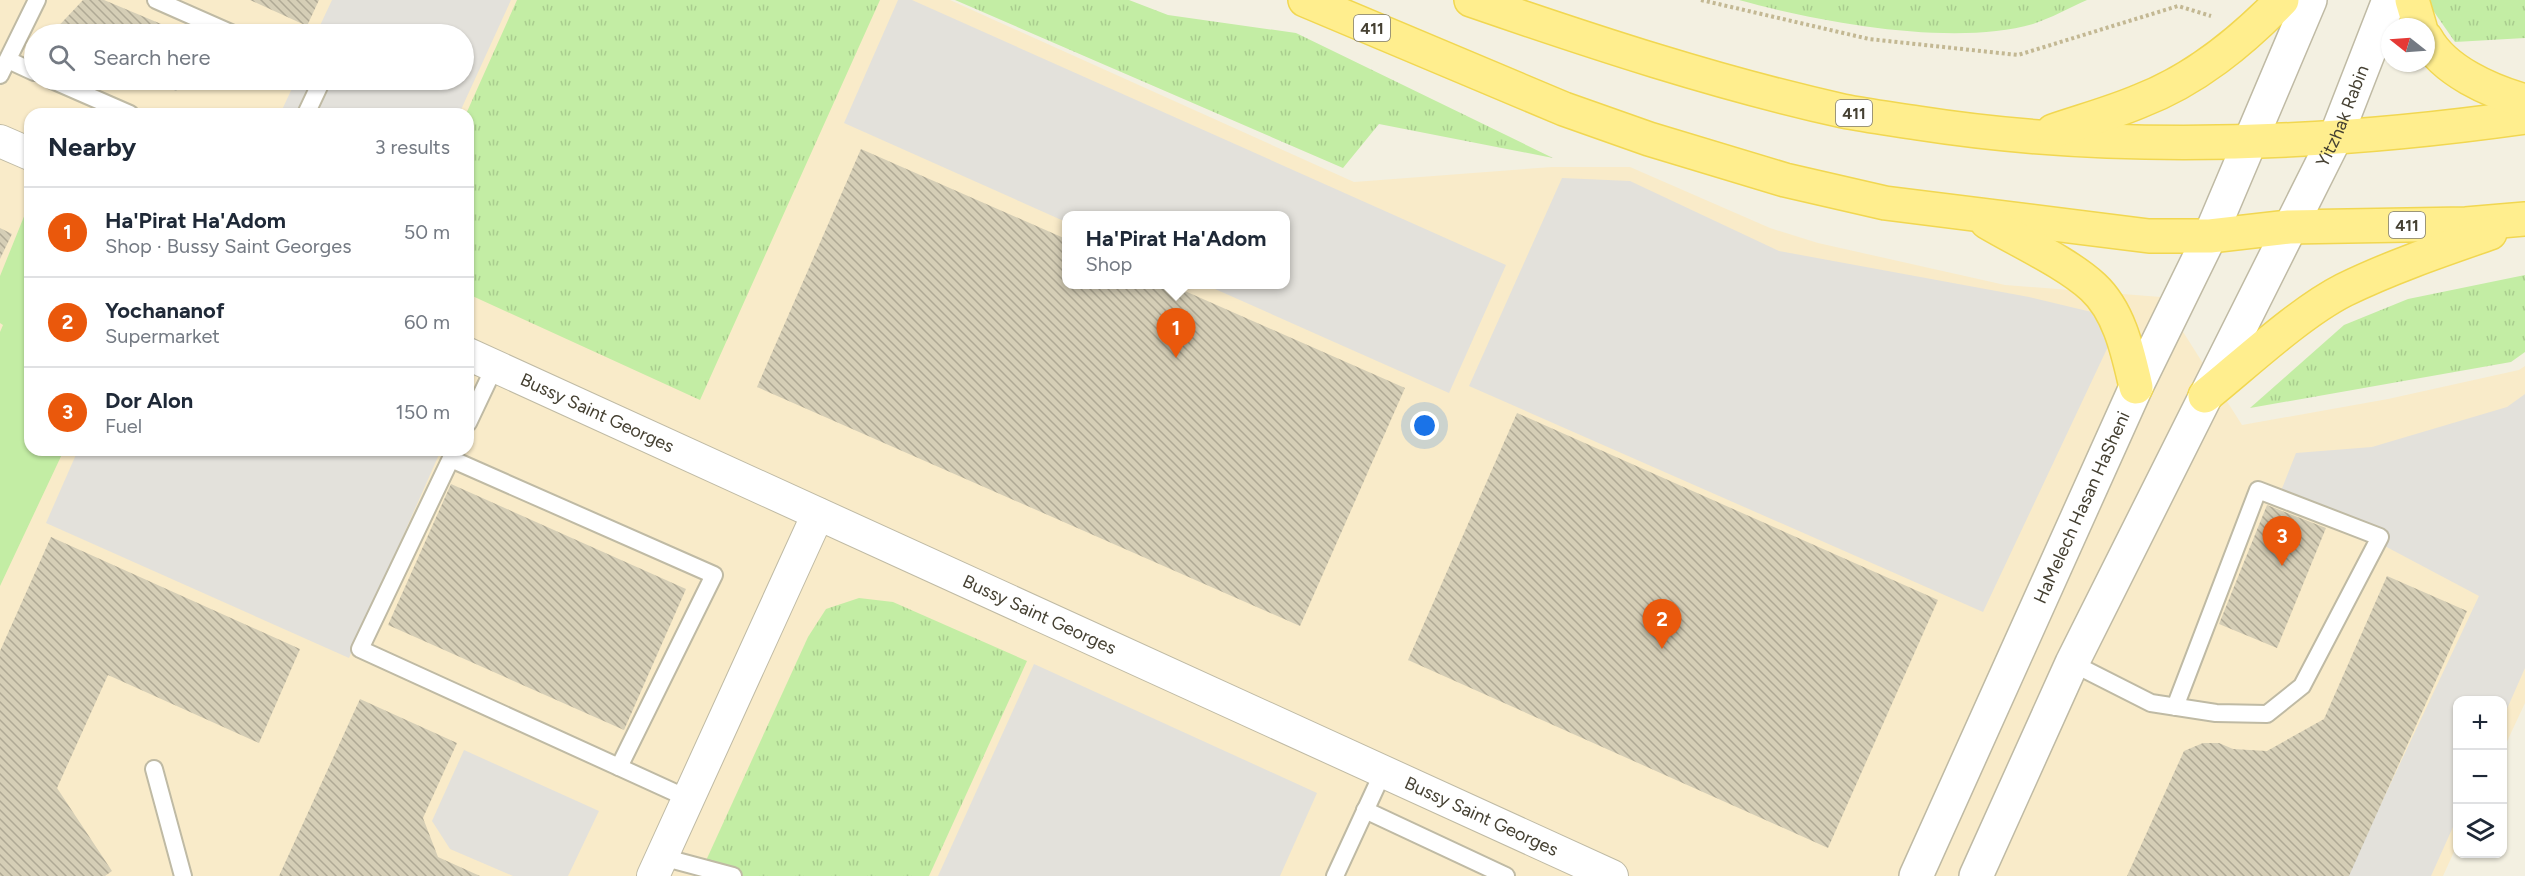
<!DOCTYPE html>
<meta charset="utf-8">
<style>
:root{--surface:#fff;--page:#f6f6f7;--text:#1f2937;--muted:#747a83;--line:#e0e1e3;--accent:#ea580c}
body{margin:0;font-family:Figtree,sans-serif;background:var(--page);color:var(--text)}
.controls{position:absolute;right:18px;bottom:18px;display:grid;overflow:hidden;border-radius:12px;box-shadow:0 2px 4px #0004}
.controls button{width:54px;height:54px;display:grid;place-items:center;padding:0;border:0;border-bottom:2px solid var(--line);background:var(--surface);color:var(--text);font:30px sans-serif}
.compass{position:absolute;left:2381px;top:18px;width:54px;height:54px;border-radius:50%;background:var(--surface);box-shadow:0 2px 4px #0004;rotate:287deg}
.you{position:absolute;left:1425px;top:426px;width:21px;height:21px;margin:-15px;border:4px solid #fff;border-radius:50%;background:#1a73e8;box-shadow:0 0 0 9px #1a73e833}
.badge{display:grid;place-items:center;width:39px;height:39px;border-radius:50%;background:var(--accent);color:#fff;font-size:20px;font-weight:700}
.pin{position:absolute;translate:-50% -50px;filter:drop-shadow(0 2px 3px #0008)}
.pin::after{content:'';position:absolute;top:32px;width:21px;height:18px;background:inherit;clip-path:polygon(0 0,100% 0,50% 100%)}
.popup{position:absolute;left:1062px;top:211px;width:228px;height:78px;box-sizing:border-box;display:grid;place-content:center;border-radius:12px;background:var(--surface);filter:drop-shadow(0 2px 4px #0005);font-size:20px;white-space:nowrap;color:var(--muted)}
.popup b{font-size:22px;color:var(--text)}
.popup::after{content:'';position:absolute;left:50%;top:100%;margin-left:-12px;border:12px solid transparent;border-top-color:var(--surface)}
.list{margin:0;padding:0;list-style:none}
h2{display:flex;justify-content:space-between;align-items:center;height:78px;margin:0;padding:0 24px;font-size:26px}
h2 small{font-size:20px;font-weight:400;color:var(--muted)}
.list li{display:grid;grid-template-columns:39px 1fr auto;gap:18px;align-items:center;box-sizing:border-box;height:90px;padding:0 24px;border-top:2px solid var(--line)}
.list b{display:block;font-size:22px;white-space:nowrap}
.list p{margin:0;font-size:20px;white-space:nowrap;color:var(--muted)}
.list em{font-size:20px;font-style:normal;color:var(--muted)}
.icon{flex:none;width:33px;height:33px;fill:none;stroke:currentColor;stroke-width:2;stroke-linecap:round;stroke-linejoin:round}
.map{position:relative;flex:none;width:2525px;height:876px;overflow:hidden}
.search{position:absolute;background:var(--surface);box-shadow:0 2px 4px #0004;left:24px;top:24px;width:450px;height:66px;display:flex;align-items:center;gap:15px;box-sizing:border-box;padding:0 21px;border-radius:33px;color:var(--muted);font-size:22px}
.panel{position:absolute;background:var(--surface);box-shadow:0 2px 4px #0004;left:24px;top:108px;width:450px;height:348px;border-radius:18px}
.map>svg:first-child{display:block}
.commercial{fill:#f9ebc9;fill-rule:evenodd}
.grass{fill:url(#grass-tufts)}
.park{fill:#c3eda4}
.parking{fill:#e3e1db}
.building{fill:url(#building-back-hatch)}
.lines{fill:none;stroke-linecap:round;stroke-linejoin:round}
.service-casing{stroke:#bfbaa4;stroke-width:20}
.minor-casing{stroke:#bfbaa4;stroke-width:34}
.tertiary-casing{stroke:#bfbaa4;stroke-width:36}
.primary-casing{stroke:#f1d751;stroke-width:36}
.path{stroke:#c3b893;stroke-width:4;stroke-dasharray:3 3;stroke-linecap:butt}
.service{stroke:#fff;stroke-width:16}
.minor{stroke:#fff;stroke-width:32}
.tertiary{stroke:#fff;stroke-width:33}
.primary{stroke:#ffee8e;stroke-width:33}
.labels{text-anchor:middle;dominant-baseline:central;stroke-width:4.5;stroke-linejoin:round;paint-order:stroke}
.shield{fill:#fff;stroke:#7d7970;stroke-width:1.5}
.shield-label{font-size:16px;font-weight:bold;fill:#454032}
.street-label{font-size:18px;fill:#454032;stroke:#fff}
</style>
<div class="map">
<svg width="2525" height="876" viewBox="0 0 2525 876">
<defs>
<pattern id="grass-tufts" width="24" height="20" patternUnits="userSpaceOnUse" patternTransform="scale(1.5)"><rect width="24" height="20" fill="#c3eda4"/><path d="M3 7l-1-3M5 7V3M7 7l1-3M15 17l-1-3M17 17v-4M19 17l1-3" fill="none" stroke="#a9cc8e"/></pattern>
<pattern id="building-back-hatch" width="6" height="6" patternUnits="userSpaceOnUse" patternTransform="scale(1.5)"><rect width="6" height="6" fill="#d5ceb6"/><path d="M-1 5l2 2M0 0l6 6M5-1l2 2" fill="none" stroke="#afa995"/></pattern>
</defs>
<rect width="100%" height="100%" fill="#f3f0e1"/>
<path class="commercial" d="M0,0H950L1354,182L1552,167H1630L1770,228L1818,243L2005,285L2161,297L2242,425L2388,399L2519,370L2525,366V703L2503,750L2502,700H2458L2457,845L2443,876H0ZM34,34H464V80H34ZM30,114H468V450H30ZM1066,216H1286V284H1066Z"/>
<g class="grass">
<path d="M517,0H880L700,400L468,294V114H466Z"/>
<path d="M955,0H1129L1168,15L1296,33L1553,158L1379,124L1343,168Z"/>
<path d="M1739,0H2087C2069,8 2051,18 2033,24C1953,47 1818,22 1739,0Z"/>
<path d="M2431,0H2525V38L2455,42L2430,6Z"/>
<path d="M2525,275V352L2511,362L2250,408L2344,325L2408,299Z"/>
<path d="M859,598L893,602L1027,661L929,876H699L808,637L826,609Z"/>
</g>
<path class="park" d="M25,214L30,216V450H64L0,586V332L3,325L0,323V276Z"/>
<g class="parking">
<path d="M332,0H511L459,114H280L296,80H464V34H316Z"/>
<path d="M898,0H912L1506,265L1449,393L1206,285L1286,284V216H1066V222L844,123Z"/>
<path d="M1562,178L1630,181L1779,251L2029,297L2121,319L1983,612L1469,386Z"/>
<path d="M2525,394V668L2503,718L2502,700H2458L2457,818L2431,876H2347L2479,596L2281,491L2296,453L2372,447L2507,407Z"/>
<path d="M78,450H441L349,658L46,523Z"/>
<path d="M1034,664L1317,793L1280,876H938Z"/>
<path d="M464,750L599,811L568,876H513L450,849L432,821Z"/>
</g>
<g class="building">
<path d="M83,0H104L185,34L52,33Z"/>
<path d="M250,0H319L307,26Z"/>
<path d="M151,80H187L176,91Z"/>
<path d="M861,149L1066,239V284H1169L1405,388L1300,626L757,387Z"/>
<path d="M0,228L12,234L0,259Z"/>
<path d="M1517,413L1938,600L1828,848L1408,660Z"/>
<path d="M451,484L686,589L624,730L388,625Z"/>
<path d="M2267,505L2326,528L2277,648L2219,624Z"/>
<path d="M51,537L300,649L259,743L108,675L57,788L112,871L105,876H0V651Z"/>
<path d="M2387,576L2467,611L2349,876H2127L2184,751L2203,743H2219L2233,749L2267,751L2324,719Z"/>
<path d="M360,699L457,743L423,818L438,857L480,876H279Z"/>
</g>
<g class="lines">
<defs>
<g id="service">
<path d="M156,0L233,34"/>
<path d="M8,60L34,72"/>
<path d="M0,75L37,0"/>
<path d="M52,80L130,114"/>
<path d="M306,114L322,80"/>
<path d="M468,423L495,366"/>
<path d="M455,450L360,649L689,799"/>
<path d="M451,459L714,575L619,767"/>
<path d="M2072,663L2151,703L2216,713L2267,714L2302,686L2380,537L2258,490L2175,707"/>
<path d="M154,769L183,876"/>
<path d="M1365,810L1506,876"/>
<path d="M662,857L733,876"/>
<path d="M1335,876L1383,772"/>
</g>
<g id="minor">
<path d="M0,141L30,154"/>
<path id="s1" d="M468,354L1612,876"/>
<path d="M653,876L818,514"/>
</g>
<g id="tertiary">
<path id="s2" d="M1916,876L2136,387L2210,236L2310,0"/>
<path id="s3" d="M1976,876L2072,663L2336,136L2389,0"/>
</g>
<g id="primary">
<path d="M1305,0L1564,109L1649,139L1785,180L1885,203L2149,236H2210L2289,227L2466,224L2525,219"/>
<path d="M1471,0C1593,42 1717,83 1843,111C1868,116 1893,119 1918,123C2117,154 2326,145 2525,117"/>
<path d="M2412,0L2420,27"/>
<path d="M2426,38C2444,71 2490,91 2525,101"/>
<path d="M2053,131C2082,121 2112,113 2140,101C2195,80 2241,42 2282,0"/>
<path d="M1987,222C2019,241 2067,263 2093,287C2120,312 2128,353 2136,387"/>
<path d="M2205,396C2246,363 2299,313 2344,290C2391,267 2441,250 2490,233"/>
</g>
</defs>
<use href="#service" class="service-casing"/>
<use href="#minor" class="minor-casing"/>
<use href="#tertiary" class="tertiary-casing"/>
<use href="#primary" class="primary-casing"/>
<path class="path" d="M1701,0L1869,39L2018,55L2178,6L2211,16"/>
<use href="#service" class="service"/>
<use href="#minor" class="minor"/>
<use href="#tertiary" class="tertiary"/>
<use href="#primary" class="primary"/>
</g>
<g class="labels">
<g class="shield">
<rect x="1354" y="15" width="36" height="26" rx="4.5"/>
<rect x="1836" y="100" width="36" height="26" rx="4.5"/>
<rect x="2389" y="212" width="36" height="26" rx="4.5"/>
</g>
<g class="shield-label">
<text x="1372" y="28">411</text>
<text x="1854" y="113">411</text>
<text x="2407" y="225">411</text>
</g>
<g class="street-label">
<text stroke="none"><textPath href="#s3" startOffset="844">Yitzhak Rabin</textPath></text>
<text stroke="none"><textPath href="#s1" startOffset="142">Bussy Saint Georges</textPath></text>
<text stroke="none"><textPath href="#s2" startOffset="404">HaMelech Hasan HaSheni</textPath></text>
<text stroke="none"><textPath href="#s1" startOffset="628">Bussy Saint Georges</textPath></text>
<text stroke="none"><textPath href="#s1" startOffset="1114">Bussy Saint Georges</textPath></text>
</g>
</g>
</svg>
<div class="controls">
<button>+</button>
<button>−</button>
<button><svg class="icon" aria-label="layers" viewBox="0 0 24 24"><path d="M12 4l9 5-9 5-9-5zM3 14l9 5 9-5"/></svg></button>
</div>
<svg class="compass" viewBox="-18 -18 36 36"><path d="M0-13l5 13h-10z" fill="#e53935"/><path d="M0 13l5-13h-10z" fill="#747a83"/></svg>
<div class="you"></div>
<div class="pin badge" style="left:1176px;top:358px">1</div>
<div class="popup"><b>Ha'Pirat Ha'Adom</b>Shop</div>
<div class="pin badge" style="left:1662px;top:649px">2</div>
<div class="pin badge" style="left:2282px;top:566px">3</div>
<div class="search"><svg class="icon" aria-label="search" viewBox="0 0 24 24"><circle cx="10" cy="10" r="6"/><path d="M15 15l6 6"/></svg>Search here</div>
<section class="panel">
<h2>Nearby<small>3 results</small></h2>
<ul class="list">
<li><span class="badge">1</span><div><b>Ha'Pirat Ha'Adom</b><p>Shop · Bussy Saint Georges</p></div><em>50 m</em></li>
<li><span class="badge">2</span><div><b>Yochananof</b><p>Supermarket</p></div><em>60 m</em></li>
<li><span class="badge">3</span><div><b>Dor Alon</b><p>Fuel</p></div><em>150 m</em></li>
</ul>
</section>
</div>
